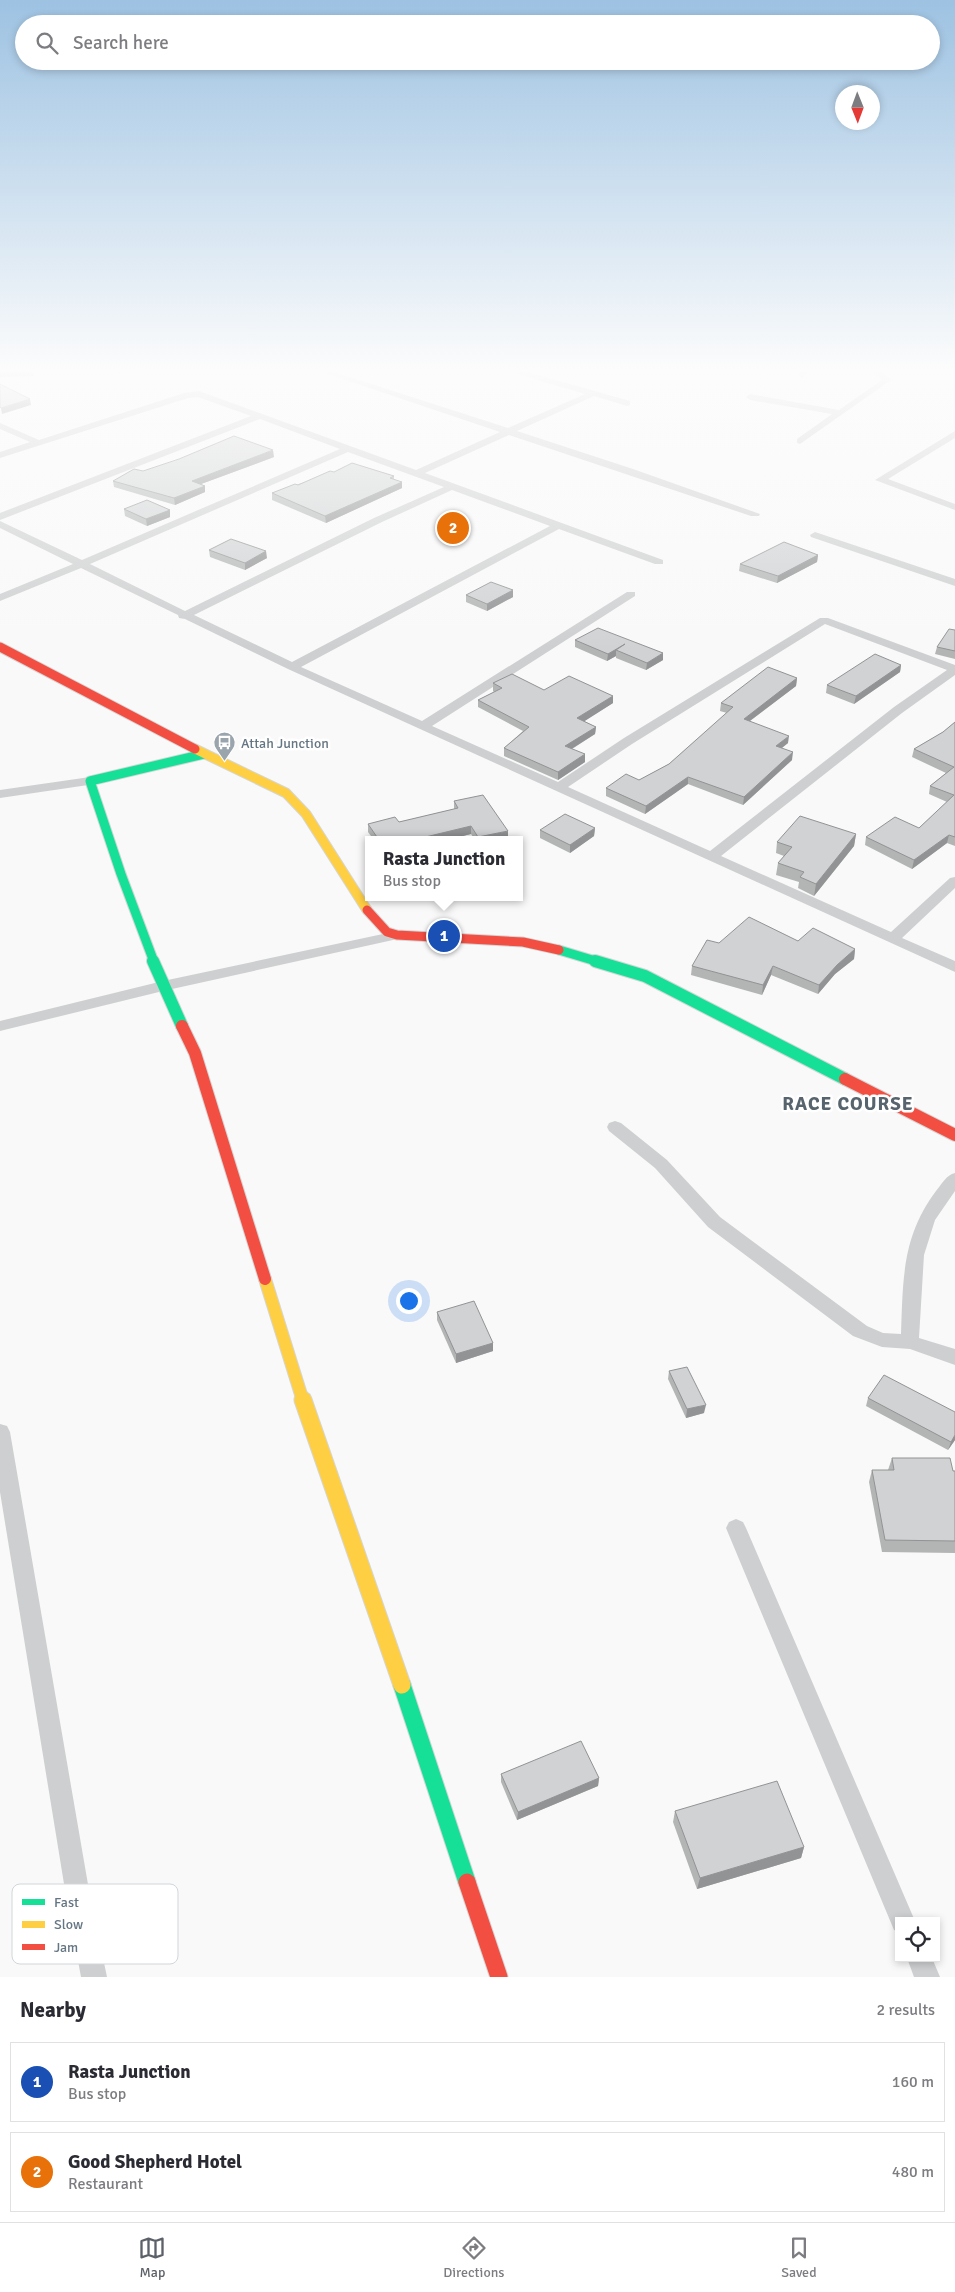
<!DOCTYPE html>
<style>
:root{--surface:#fff;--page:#f2f2f3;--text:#2b2b33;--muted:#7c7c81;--line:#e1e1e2;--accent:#5c6169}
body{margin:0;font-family:Signika,sans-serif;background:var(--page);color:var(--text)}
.controls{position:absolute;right:15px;bottom:15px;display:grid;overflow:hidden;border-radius:0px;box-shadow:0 2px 8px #0003}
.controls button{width:45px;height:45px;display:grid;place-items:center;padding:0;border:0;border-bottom:1px solid var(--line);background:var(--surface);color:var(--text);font:25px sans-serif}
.compass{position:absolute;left:835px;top:85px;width:45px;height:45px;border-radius:50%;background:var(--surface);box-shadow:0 2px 8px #0003;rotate:179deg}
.you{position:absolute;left:408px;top:1300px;width:18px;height:18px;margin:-12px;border:4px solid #fff;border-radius:50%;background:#1a73e8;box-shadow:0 0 0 8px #1a73e833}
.badge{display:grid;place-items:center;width:32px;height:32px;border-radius:50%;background:var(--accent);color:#fff;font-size:16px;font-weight:700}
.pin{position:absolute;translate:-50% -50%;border:2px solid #fff;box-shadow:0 1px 5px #0006}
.popup{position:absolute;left:365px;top:836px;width:158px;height:65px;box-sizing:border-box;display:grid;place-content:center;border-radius:0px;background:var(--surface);filter:drop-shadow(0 1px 4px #0005);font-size:16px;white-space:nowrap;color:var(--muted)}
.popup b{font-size:19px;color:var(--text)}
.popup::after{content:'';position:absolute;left:50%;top:100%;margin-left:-10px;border:10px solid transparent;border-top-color:var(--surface)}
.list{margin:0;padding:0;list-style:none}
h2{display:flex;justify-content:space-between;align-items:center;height:65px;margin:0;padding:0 20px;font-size:21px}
h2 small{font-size:16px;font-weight:400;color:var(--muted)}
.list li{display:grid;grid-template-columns:32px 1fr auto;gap:15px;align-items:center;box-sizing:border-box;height:80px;margin:0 10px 10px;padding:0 10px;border:1px solid var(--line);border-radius:0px}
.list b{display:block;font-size:19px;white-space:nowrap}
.list p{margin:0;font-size:16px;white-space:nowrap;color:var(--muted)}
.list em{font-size:16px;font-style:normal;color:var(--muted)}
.icon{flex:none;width:28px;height:28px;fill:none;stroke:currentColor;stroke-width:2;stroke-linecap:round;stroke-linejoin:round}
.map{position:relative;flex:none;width:955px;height:1977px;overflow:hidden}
.search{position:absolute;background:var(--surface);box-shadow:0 2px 8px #0003;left:15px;right:15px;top:15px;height:55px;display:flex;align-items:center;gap:12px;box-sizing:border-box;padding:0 18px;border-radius:28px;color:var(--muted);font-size:19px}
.sheet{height:245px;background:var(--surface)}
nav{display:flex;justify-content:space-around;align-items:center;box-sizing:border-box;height:70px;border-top:1px solid var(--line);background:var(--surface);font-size:14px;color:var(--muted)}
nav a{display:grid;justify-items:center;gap:2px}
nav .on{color:var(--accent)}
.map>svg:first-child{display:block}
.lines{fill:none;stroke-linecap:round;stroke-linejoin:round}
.fast-far2-casing{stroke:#d5d6d7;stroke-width:11}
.fast-far1-casing{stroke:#d5d6d7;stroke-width:14}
.fast-casing{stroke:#d5d6d7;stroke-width:19}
.slow-far2-casing{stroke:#d5d6d7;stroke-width:11}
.slow-far1-casing{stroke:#d5d6d7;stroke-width:14}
.slow-casing{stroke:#d5d6d7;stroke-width:19}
.jam-far2-casing{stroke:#d5d6d7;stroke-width:11}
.jam-far1-casing{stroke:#d5d6d7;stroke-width:14}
.jam-casing{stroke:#d5d6d7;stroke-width:19}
.street{fill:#cecfd0;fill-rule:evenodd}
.fast-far2{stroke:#16e098;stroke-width:9}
.fast-far1{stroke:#16e098;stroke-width:12}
.fast{stroke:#16e098;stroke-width:17}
.slow-far2{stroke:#ffcf43;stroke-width:9}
.slow-far1{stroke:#ffcf43;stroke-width:12}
.slow{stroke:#ffcf43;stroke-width:17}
.jam-far2{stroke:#f24e42;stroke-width:9}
.jam-far1{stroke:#f24e42;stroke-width:12}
.jam{stroke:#f24e42;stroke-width:17}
.wall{fill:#b3b5b5}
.shaded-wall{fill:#929394}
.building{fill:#d0d2d3;stroke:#929394}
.labels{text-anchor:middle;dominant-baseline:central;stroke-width:5;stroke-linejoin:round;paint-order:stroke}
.poi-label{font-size:14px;fill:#657683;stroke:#fff;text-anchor:start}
.district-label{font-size:19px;font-weight:bold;letter-spacing:1px;fill:#57646e;stroke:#fff}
.key{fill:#fff;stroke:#d1d6da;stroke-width:1}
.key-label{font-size:14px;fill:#657683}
</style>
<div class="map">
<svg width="955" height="1977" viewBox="0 0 955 1977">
<rect width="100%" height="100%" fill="#f9f9f9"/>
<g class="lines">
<defs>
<g id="fast-far2">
<path d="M559,950L599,962"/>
<path d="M154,962L121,874L90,781L204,754"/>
</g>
<g id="fast-far1">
<path d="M153,961L182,1026"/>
<path d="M595,961L645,976L845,1079"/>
</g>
<path id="fast" d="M402,1685L467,1882"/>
<path id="slow-far2" d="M195,749L286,793L306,814L367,910"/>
<path id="slow-far1" d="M265,1279L303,1401"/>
<path id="slow" d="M303,1400L402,1685"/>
<g id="jam-far2">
<path d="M0,647L195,749"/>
<path d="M367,910L387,932L397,935L523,942L559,950"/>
</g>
<g id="jam-far1">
<path d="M182,1026L195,1053L265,1279"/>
<path d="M845,1079L955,1135"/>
</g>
<path id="jam" d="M467,1882L499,1977"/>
</defs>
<use href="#fast-far2" class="fast-far2-casing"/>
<use href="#fast-far1" class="fast-far1-casing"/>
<use href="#fast" class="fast-casing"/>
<use href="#slow-far2" class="slow-far2-casing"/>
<use href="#slow-far1" class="slow-far1-casing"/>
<use href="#slow" class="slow-casing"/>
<use href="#jam-far2" class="jam-far2-casing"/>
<use href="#jam-far1" class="jam-far1-casing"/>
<use href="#jam" class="jam-casing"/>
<g class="street">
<path d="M322,372H334L508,428L585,394L517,374L516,372H528L630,401V405L627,406L594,396L517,431L633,469L760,514L759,516H751L509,435L425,473L663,560V564H655L559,529L301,667L422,721L627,592H635V596L432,726L558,782L624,738L820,618H828L955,665V675L902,713L721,856L891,932L950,878L955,877V888L902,938L955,961V972L288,669L185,619L179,618L178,615L81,568L0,601V594L73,564L0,528V521L82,560L340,449L260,419L0,520V513L251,416L198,397L188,398L0,458V452L30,442L0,429V423L39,440L184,393L199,391L416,470L500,432ZM348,452L444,487L374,518L185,611L90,564ZM452,490L550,526L292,662L194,615L382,522ZM825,624L947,670L894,707L710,851L568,787L632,744Z"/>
<path d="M800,372H808L802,378L798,375Z"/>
<path d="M874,372H883L891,380L800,444L797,443V439L832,414L750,400L746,397L750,394L839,410L882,380Z"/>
<path d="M955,431V438L888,479L955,504V510L875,480Z"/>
<path d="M815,532L955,579V586L811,537L810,535Z"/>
<path d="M90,777L95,778L96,781L95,784L0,798V790Z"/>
<path d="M397,931L402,932L404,935L402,938L163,991L0,1031V1021L163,981Z"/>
<path d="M615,1121L621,1123L667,1160L720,1217L867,1326L883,1333L901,1334C903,1280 902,1236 936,1191C942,1184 946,1175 955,1173V1191L935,1220L924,1255L919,1338L955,1349V1365L910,1349L882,1347L853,1336L708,1227L655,1168L609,1131L607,1127L609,1123Z"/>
<path d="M0,1424L7,1426L10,1432L90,1896L107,1977H81L66,1896L0,1492Z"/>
<path d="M736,1519L743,1522L746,1528L915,1921H899V1932L894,1930L726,1528L729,1522Z"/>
<path d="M907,1958H932L940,1977H914Z"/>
</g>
<use href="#fast-far2" class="fast-far2"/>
<use href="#fast-far1" class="fast-far1"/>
<use href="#fast" class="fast"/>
<use href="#slow-far2" class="slow-far2"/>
<use href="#slow-far1" class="slow-far1"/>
<use href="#slow" class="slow"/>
<use href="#jam-far2" class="jam-far2"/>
<use href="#jam-far1" class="jam-far1"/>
<use href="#jam" class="jam"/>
</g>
<g class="wall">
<path d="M0,372H35L33,376L0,377Z"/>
<path d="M115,372H145L115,373Z"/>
<path d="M274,457L201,484L205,486V492L175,505L114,487L113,481L143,471Z"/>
<path d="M334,472L394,476V480L402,482V488L326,523L272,500V493Z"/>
<path d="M124,509L170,510V517L147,526L125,516Z"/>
<path d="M209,550L267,558L245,570L210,557Z"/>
<path d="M818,555L817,562L777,583L739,571L740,564Z"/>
<path d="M466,595L513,597L487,611L466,602Z"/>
<path d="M955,630V659L935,654L937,647Z"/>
<path d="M575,640L663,660L646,670L616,658V656L607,661L575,647Z"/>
<path d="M901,665L900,672L854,704L826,693L827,685Z"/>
<path d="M797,678L796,686L750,721L788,743L782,748L792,760L743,805L688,784L645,814L606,796V788L639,780L669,764L727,713L720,711L721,703Z"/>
<path d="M493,683L544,690L613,696V703L584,721L596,727L595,734L572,749L585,762L558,780L504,756V748L523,731L478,707V700L494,692L493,691Z"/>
<path d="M955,722V846L947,843L912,869L865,845L866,837L919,828L947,802L929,794L930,786L946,773L912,757L914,749L943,732Z"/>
<path d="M454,801L508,839L503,840H475L471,834L446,840H374L368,832V824L399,822L454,809Z"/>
<path d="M595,828L594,836L570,853L540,838V830Z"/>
<path d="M856,834L854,846L814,896L798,888L799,882L776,875L778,863L784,856L776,853L777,842Z"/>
<path d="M798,941L855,949L854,959L835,974L818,994L771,975L762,995L691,975L692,966L719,943Z"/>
<path d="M437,1312L493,1343V1351L456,1363L437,1320Z"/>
<path d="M669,1371L704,1413L686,1418L668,1379Z"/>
<path d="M868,1398L955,1412V1440L948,1450L866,1406Z"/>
<path d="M892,1458L955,1471V1553L882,1552L869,1482L872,1470H888Z"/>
<path d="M501,1774L599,1778L598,1786L517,1820L501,1782Z"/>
<path d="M675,1811L804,1847L801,1858L697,1889L673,1822Z"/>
</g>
<g class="shaded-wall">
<path d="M30,399L31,405L2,414L1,408Z"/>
<path d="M273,450L274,457L193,487L192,481Z"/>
<path d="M402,482V488L326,523L325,516Z"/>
<path d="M205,486V492L175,505L174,498Z"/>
<path d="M170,510V517L147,526L146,519Z"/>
<path d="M266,551L267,558L245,570V563Z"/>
<path d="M818,555L817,562L777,583L778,576Z"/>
<path d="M513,590V597L487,611V604Z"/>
<path d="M625,644L616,650V656L607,661L608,654Z"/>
<path d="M663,653V660L646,670L647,663Z"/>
<path d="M901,665L900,672L854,704L856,696Z"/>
<path d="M797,678L796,686L743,726L744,719Z"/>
<path d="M613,696V703L577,726V718Z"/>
<path d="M596,727L595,734L565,753V746Z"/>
<path d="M789,736L788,743L775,753L776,746Z"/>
<path d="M793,752L792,760L743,805L744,797Z"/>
<path d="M585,754V762L558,780V772Z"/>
<path d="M688,777V784L645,814L646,806Z"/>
<path d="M471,826V834L446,840H413Z"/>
<path d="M595,828L594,836L570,853V845Z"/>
<path d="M508,831V839L503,840H478V837Z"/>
<path d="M856,834L854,846L814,896L816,884Z"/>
<path d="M949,835L947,843L912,869L914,860Z"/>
<path d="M855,949L854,959L835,974L818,994L819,985L837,965Z"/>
<path d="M773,966L771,975L762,995L763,985Z"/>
<path d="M493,1343V1351L456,1363V1354Z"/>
<path d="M706,1405L704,1413L686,1418L687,1409Z"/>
<path d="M955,1435V1440L948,1450L951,1442Z"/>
<path d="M599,1778L598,1786L517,1820L518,1812Z"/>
<path d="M804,1847L801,1858L697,1889L700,1878Z"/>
</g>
<g class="building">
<path d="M0,384L30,399L1,408L0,407Z"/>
<path d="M234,436L273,450L192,481L205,486L174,498L113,481L134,469L143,471L179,459Z"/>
<path d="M352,463L394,476L390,478L402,482L325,516L272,493L295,484L298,485L330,471L334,472Z"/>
<path d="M147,500L170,510L146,519L124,509Z"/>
<path d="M231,539L266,551L245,563L209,550Z"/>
<path d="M784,542L818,555L778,576L740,564Z"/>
<path d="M491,582L513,590L487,604L466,595Z"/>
<path d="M598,628L663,653L647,663L616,650L625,644L608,654L575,640Z"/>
<path d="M949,629L955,630V651L937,647Z"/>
<path d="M875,654L901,665L856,696L827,685Z"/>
<path d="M768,667L797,678L744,719L789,736L776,746L793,752L744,797L688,777L646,806L606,788L626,774L639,780L669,764L733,707L721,703Z"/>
<path d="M512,674L544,690L569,676L613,696L577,718L596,727L565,746L585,754L558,772L504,748L529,727L478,700L502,688L493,683Z"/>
<path d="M955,722V837L949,835L914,860L866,837L895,817L919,828L954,795L930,786L954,767L914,749L943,732Z"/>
<path d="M483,795L508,831L478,837L471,826L413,840H379L368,824L395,817L399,822L458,808L454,801Z"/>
<path d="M565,814L595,828L570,845L540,830Z"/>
<path d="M800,816L856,834L816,884L800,877L804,872L778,863L792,847L777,842Z"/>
<path d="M749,917L798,941L813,928L855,949L837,965L819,985L773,966L763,985L692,966L707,940L719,943Z"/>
<path d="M474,1301L493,1343L456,1354L437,1312Z"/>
<path d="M687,1367L706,1405L687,1409L669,1371Z"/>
<path d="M884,1375L955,1412V1435L951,1442L868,1398Z"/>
<path d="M892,1458H950L953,1471H955V1541L885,1540L872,1470H894Z"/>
<path d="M581,1741L599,1778L518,1812L501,1774Z"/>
<path d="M777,1781L804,1847L700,1878L675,1811Z"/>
</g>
<linearGradient id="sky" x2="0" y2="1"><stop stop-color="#9dc2e2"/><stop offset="0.57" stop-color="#fcfcfc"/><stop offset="1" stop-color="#fcfcfc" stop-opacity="0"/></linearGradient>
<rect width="955" height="648" fill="url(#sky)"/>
<defs>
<symbol id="bus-pin" viewBox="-11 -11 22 30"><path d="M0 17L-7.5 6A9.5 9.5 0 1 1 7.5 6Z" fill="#99a4ac" stroke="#fff"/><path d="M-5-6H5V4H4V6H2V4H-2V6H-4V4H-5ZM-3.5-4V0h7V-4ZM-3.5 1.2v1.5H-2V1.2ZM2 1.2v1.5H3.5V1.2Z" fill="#fff"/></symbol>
</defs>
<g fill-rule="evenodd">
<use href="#bus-pin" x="212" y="730" width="25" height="34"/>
</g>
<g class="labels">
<g class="poi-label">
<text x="241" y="743">Attah Junction</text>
</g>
<g class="district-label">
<text x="848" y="1104">RACE COURSE</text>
</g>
</g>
<rect x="12" y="1884" width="166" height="80" rx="8" class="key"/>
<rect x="22" y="1899" width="23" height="6" fill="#16e098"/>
<rect x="22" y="1921" width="23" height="7" fill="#ffcf43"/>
<rect x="22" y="1944" width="23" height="6" fill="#f24e42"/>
<g class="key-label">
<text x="54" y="1907">Fast</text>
<text x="54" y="1929">Slow</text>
<text x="54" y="1952">Jam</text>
</g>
</svg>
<div class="controls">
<button><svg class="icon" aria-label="locate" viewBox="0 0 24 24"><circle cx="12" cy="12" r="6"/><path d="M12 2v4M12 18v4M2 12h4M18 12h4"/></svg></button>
</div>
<svg class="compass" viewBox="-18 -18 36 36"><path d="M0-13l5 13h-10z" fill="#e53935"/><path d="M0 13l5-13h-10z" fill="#7c7c81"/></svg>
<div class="you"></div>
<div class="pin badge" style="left:444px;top:936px;background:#1a4fb4">1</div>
<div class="popup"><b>Rasta Junction</b>Bus stop</div>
<div class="pin badge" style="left:453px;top:528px;background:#e8710a">2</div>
<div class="search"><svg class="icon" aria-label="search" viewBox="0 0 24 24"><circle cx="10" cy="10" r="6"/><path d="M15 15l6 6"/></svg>Search here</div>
</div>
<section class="sheet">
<h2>Nearby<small>2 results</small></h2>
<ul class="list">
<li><span class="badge" style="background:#1a4fb4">1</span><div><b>Rasta Junction</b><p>Bus stop</p></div><em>160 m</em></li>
<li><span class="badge" style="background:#e8710a">2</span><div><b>Good Shepherd Hotel</b><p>Restaurant</p></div><em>480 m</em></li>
</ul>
</section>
<nav>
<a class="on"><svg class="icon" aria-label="map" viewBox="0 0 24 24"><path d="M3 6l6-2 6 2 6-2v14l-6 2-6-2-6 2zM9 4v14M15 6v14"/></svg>Map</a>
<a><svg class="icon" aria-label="directions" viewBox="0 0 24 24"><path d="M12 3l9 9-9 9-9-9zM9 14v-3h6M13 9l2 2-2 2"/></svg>Directions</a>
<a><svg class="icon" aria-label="saved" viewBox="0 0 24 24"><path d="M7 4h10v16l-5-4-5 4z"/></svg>Saved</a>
</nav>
